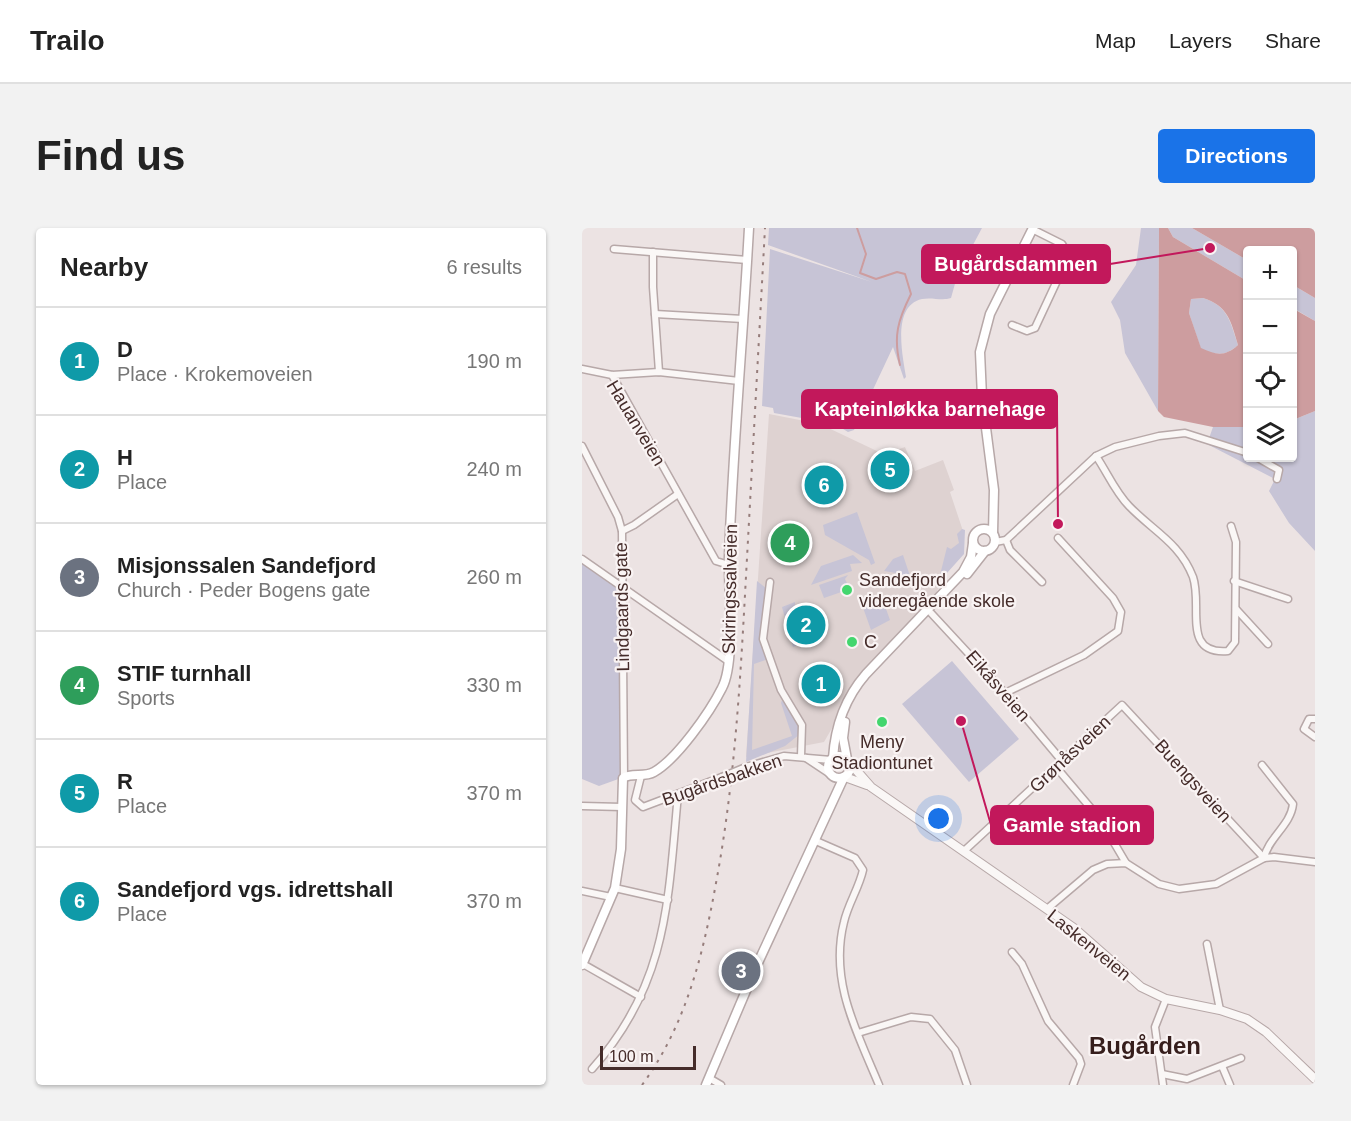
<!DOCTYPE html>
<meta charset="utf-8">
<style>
:root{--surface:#fff;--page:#f2f2f2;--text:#222;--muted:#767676;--line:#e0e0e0;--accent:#1a73e8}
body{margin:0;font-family:Helvetica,sans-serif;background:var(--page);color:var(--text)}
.controls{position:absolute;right:18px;top:18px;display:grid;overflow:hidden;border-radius:6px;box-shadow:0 2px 4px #0004}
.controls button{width:54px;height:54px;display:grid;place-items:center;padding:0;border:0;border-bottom:2px solid var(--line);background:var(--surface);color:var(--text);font:30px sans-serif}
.scale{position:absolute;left:18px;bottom:15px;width:96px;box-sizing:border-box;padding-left:6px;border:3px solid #452c2a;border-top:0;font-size:16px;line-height:21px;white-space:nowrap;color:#452c2a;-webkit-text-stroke:4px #f9f3f3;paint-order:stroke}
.you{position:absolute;left:357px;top:591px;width:21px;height:21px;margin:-15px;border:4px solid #fff;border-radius:50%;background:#1a73e8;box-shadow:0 0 0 9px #1a73e833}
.badge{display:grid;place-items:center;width:39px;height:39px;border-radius:50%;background:var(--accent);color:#fff;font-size:20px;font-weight:700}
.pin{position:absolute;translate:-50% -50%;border:3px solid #fff;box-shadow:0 2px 6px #0006}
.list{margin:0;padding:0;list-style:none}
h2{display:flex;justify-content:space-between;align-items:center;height:78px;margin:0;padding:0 24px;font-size:26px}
h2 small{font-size:20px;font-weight:400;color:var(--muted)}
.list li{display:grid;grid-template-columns:39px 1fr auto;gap:18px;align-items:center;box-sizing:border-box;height:108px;padding:0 24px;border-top:2px solid var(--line)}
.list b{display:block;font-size:22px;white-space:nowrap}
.list p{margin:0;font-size:20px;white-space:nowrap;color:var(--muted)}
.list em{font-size:20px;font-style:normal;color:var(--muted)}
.icon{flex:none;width:33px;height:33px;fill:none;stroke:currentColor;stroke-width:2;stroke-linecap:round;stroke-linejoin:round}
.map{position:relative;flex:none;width:733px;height:857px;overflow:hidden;border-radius:6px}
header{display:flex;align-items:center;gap:36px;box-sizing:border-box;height:84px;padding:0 30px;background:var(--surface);border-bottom:2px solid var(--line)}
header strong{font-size:28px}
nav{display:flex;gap:33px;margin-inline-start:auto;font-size:21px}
.intro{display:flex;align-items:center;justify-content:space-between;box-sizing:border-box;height:144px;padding:0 36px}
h1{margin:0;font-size:42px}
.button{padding:15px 27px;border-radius:6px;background:var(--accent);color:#fff;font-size:21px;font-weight:700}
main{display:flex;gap:36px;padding:0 36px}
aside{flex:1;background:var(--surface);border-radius:6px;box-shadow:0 2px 4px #0004}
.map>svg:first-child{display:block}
.built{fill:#ded2d1}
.green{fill:#c7c4d6}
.water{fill:#cd9d9f;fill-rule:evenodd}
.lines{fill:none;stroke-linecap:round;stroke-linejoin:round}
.stream{stroke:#cd9d9f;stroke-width:2}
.minor-casing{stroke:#b7a8a8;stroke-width:9}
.tertiary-casing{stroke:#b7a8a8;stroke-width:10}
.secondary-casing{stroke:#b7a8a8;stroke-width:11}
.minor{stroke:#faf7f6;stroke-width:6}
.tertiary{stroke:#faf7f6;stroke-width:8}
.secondary{stroke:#fff;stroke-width:8}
.rail{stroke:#967d7b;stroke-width:2;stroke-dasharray:3 6;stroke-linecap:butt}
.minor-bridge-casing{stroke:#b7a8a8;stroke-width:9;stroke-linecap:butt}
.minor-bridge{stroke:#faf7f6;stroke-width:6}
.poi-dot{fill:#43d66e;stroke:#f9f3f3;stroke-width:2}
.labels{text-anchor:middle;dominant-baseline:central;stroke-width:4.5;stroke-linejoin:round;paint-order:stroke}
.street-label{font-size:18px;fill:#452c2a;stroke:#f9f3f3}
.poi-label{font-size:18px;fill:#452c2a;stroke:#f9f3f3;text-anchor:start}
.district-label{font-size:24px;font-weight:bold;fill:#361e1c;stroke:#f9f3f3}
.leader{fill:none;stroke:#c2185b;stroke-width:2}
.callout-dot{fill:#c2185b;stroke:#f9f3f3;stroke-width:2}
.callout{fill:#c2185b;stroke:#c2185b;stroke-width:2}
.callout-label{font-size:20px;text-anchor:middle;font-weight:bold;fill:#fff}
</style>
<header>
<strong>Trailo</strong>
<nav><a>Map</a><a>Layers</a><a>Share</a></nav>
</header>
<div class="intro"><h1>Find us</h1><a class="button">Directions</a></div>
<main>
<aside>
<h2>Nearby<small>6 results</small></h2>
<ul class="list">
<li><span class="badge" style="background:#0f9aa8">1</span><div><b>D</b><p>Place · Krokemoveien</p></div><em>190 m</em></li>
<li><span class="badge" style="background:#0f9aa8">2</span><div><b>H</b><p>Place</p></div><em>240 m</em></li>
<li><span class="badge" style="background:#6b7280">3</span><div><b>Misjonssalen Sandefjord</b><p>Church · Peder Bogens gate</p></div><em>260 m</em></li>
<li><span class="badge" style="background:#2e9e5b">4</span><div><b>STIF turnhall</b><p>Sports</p></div><em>330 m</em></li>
<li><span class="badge" style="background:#0f9aa8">5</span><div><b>R</b><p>Place</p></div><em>370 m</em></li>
<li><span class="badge" style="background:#0f9aa8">6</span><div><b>Sandefjord vgs. idrettshall</b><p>Place</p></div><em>370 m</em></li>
</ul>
</aside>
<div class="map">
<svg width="733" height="857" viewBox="0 0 733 857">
<rect width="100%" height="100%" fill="#ece3e3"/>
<path class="built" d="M187,186L238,196L297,224H309L323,219L333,243L361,232L372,262L368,264L382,306L347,380L272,462L242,514L164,529Z"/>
<g class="green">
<path d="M187,0H400L376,45L369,70C360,73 350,69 340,71C309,78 321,129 324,149L322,151L311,119L272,202L266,204L253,196L192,185L191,180L180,178L188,21L290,54L186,17Z"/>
<path d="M559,0H577L576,183L543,125L538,92L529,74L554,37Z"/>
<path d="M586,0H610L665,32V53L591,9Z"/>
<path d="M711,57L733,70V93L711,80Z"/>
<path d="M621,70C646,78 648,93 656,117C643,129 634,127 619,121L607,85L609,71Z"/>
<path d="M733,183V323L707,295L687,263L693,251L625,216L631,199H665L666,230H710L711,192Z"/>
<path d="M275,284L293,335L289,337L287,332L243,307L241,297Z"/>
<path d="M380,301L383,302L382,326L356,355L365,319L369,321L377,315L375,306Z"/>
<path d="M271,327L280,335L268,336L270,343L229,357L239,338Z"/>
<path d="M321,327L330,354L319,358L314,345L302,343L311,331Z"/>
<path d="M0,331L41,360L42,549L17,558L0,551Z"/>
<path d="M266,347L263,351L268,361L242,370L237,357Z"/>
<path d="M175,353L184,360L179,403L186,431L172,436L170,522L210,508L199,475L200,472L215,495L218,506L203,518L164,534Z"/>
<path d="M299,367L308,392L289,402L279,374L282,377L299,371Z"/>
<path d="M213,374V384L224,414L211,419L200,379Z"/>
<path d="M370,433L437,511L387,554L320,476Z"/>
</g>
<g class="water">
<path d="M577,0H586L591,9L665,53V199H631L582,189L576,183ZM621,70C646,78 649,93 656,117C643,129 634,127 619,120L607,85L609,71Z"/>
<path d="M610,0H733V70L711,57L710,22H666L665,32Z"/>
<path d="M710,80L733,93V183L711,192Z"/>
</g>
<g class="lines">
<path class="stream" d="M275,0L284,26L278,45L294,51L315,44L323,46L329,66C316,92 311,108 318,137"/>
<defs>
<g id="minor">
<path d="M32,21L165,32"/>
<path d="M71,24V59L77,144"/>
<path d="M73,86L161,91"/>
<path d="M430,97L445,103L453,100L487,27L480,16L450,1"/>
<path d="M0,141L30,147L77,144L157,153"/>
<path d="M30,147L134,333L147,337"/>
<path d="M0,218L36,289L40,303L42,549"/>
<path d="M514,228C525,244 533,264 547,278C571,303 598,315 611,349C621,378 599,427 646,423L653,414L654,314L649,298"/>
<path d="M676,230L697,242L695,251"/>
<path d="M40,303L52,297L96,266"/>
<path d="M424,312L428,322L460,354"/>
<path d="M413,314L424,312L514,228L533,219L577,208L603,205L666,225"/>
<path d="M0,331L146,433"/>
<path d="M652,353L706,371"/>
<path d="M188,354L181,411L199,462L220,497L219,528"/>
<path d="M654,381L686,416"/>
<path d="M349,385L423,465L480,533"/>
<path d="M423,465L502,427L536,403L539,384L531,370L476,310"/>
<path d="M733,491H727L722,501L733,509"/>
<path d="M224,530L248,546"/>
<path d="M680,537L711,576C709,597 686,610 682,630"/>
<path d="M164,539L202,528L249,532"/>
<path d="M474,539L518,591L544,635"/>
<path d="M59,548L53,572L61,579L140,549"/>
<path d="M0,578L40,579"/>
<path d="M234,613L273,630L281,642C277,660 266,676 262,694C247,753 275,804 297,857"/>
<path d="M382,623L540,477L682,630"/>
<path d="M33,660L86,672"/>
<path d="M0,663L29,669"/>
<path d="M465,681L511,642L525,636L544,635L577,656L597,661L634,656L682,630L692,629L733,634"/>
<path d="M625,716L638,782"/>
<path d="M430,724L440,736L466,793L497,830L499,836L491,857"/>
<path d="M1,736L59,769"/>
<path d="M276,805L329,789L348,791L373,822L385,857"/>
<path d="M640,838L648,857"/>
<path d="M10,841C86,756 86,673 96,566"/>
<path d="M580,846L605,851L659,830"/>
<path d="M127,850L139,857"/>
<path d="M581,857L573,799L584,771"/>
</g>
<g id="tertiary">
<path d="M268,535L289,559L492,700L559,759L584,771L638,782L665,791L684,804L733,851"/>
<path d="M263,549L285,557"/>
</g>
<g id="secondary">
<circle cx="402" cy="312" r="11"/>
<path d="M411,305L412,262L400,169L398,124L408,86L451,0"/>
<path d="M385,346L403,323"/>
<path d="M263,494L261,510L265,531"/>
<circle cx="257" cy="539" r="11"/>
<path d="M251,530C253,499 264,469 284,446L381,344L389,329L391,315"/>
<path d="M0,737L33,660L39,621L41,550C50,544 62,550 72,544C95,531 128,484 140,460C154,434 146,360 147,328C151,219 161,109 167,0"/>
<path d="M124,857L174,739L262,549"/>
</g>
</defs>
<use href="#minor" class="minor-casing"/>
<use href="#tertiary" class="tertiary-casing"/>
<use href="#secondary" class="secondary-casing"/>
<use href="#minor" class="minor"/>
<use href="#tertiary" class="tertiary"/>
<use href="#secondary" class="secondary"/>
<path class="rail" d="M60,857C104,797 121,727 134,655C154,548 159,439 165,330C171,220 177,110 183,0"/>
<defs>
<path id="minor-bridge" d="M140,549L164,539"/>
</defs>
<use href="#minor-bridge" class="minor-bridge-casing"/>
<use href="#minor-bridge" class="minor-bridge"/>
</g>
<g class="poi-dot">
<circle cx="265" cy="362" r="6"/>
<circle cx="270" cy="414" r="6"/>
<circle cx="300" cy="494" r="6"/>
</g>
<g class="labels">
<g class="street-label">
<text transform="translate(54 195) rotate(59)">Hauanveien</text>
<text transform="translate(148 361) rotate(-89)">Skiringssalveien</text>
<text transform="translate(40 379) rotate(-91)">Lindgaards gate</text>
<text transform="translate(416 458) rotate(49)">Eikåsveien</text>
<text transform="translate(488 526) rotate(-43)">Grønåsveien</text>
<text transform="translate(140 552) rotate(-19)">Bugårdsbakken</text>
<text transform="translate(611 553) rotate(48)">Buengsveien</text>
<text transform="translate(507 717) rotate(39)">Laskenveien</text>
</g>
<g class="poi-label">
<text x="277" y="352">Sandefjord<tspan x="277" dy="21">videregående skole</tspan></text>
<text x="282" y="414">C</text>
<text x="300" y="514" text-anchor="middle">Meny<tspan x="300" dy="21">Stadiontunet</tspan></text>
</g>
<g class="district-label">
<text x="563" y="817">Bugården</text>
</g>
</g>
<path class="leader" d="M628 20L528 36M476 296L475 181M379 493L409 597"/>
<g class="callout-dot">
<circle cx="628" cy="20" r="6"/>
<circle cx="476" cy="296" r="6"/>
<circle cx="379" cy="493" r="6"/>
</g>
<g class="callout">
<rect x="340" y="17" width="188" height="38" rx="6"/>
<rect x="220" y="162" width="255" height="38" rx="6"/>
<rect x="409" y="578" width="162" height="38" rx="6"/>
</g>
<g class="callout-label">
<text x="434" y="43">Bugårdsdammen</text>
<text x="348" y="188">Kapteinløkka barnehage</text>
<text x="490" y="604">Gamle stadion</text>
</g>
</svg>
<div class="controls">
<button>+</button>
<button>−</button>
<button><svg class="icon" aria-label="locate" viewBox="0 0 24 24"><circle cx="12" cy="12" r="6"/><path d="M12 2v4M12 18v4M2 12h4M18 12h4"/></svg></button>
<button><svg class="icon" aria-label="layers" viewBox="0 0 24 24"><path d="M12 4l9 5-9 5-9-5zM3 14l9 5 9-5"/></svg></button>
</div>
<div class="scale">100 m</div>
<div class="you"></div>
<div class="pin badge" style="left:239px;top:456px;background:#0f9aa8">1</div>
<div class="pin badge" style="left:224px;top:397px;background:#0f9aa8">2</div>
<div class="pin badge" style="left:159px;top:743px;background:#6b7280">3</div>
<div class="pin badge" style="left:208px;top:315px;background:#2e9e5b">4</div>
<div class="pin badge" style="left:308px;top:242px;background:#0f9aa8">5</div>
<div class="pin badge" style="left:242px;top:257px;background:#0f9aa8">6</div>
</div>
</main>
